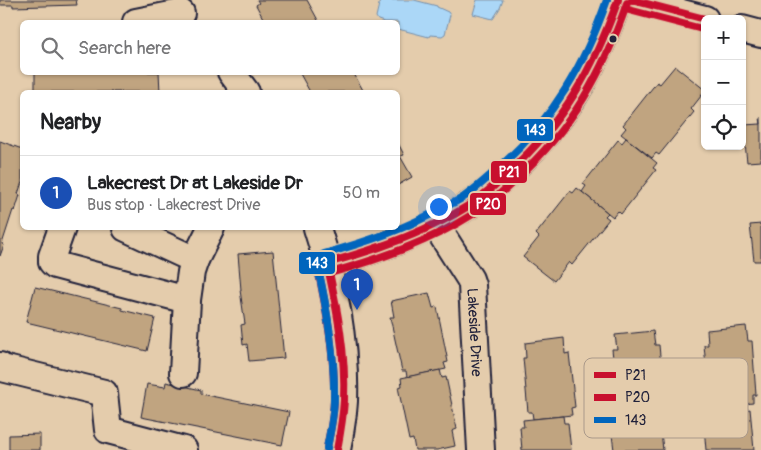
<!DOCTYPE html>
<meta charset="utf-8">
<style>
:root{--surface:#fff;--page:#f6f6f6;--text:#202124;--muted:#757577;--line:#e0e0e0;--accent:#2563eb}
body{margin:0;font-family:Pangolin,sans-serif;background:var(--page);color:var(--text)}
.controls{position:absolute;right:15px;top:15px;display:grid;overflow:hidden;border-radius:8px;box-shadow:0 1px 4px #0004}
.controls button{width:45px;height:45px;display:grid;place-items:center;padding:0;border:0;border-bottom:1px solid var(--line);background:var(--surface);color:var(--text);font:25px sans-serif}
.you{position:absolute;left:438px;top:206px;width:18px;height:18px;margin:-12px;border:4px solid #fff;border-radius:50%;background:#1a73e8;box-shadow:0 0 0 8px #1a73e833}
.badge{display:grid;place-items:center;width:32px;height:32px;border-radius:50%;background:var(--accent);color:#fff;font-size:16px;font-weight:700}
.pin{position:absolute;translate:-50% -41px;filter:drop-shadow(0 1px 2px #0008)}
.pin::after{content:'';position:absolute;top:26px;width:18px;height:15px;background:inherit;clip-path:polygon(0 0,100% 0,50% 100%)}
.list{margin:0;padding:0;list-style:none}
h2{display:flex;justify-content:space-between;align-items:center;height:65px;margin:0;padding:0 20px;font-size:21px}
h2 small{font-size:16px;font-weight:400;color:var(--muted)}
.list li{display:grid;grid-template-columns:32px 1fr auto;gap:15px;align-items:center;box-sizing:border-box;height:75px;padding:0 20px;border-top:1px solid var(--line)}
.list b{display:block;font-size:19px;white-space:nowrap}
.list p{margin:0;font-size:16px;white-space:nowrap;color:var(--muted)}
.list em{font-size:16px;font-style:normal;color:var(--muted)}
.icon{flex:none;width:28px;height:28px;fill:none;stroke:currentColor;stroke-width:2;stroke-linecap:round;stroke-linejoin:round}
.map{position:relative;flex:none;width:761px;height:450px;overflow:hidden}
.search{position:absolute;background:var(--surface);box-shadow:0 1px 4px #0004;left:20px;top:20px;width:380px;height:55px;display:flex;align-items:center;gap:12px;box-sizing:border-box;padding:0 18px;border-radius:8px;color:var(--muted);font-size:19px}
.panel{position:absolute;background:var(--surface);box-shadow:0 1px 4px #0004;left:20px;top:90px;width:380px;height:140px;border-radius:8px}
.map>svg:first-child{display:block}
.water{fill:#abd7f7;stroke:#748fac}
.building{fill:#c0a480;stroke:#22223b}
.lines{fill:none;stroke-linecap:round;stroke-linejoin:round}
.minor-casing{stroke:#22223b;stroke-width:30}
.minor{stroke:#e4ccac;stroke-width:26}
.bus-1-casing{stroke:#e4ccac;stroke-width:11}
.bus-2-casing{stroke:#e4ccac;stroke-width:11}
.bus-3-casing{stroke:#e4ccac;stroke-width:11}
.bus-1{stroke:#c8102e;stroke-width:8}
.bus-2{stroke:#c8102e;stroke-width:8}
.bus-3{stroke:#0065bd;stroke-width:8}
.bus-dot{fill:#22223b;stroke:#e4ccac;stroke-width:2}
.labels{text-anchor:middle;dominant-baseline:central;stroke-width:4;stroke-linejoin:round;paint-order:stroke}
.street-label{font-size:15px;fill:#22223b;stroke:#e4ccac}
.key{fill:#e4ccac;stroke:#aa998a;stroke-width:1}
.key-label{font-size:14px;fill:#22223b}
.line-badge{stroke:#e4ccac;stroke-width:2}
.badge-label{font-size:14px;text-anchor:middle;font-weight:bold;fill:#fff}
</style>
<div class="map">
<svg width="761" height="450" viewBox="0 0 761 450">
<rect width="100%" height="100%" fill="#e4ccac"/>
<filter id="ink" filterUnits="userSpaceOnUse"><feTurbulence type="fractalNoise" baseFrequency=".02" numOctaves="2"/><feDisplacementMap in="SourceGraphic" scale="10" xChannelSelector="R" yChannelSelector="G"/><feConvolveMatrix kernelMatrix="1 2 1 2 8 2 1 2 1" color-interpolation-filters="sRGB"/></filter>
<g filter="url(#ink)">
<g class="water">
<path d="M380,0H414L437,6V7L448,12L450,15L445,34L442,36L430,35L429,37L398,29V22H384L378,20L376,17Z"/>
<path d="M477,0H503L500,8L493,19L473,14Z"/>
</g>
<g class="building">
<path d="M0,0H76L77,5L13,7V5H0Z"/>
<path d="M257,0H307L319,22H265L256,5L259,3Z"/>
<path d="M675,66L705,90V91L691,109L694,112L659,155L656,153L652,158L621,134L626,128L623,125L657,82L660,84Z"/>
<path d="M35,72H159L160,92H35Z"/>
<path d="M299,72H353L364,92H310Z"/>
<path d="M760,118H761V161L747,162L743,125L761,124Z"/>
<path d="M626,138L657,163L653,168L656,170L621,214L618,211L613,217L582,192L586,186L583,184L618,140L622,143Z"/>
<path d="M0,141L22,149V182L18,194L20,195L15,211L13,210L2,244L4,245L0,256Z"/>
<path d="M398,143L404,155L400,156L412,177L398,185Z"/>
<path d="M577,188L608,213L605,216L609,219L572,265L569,262L554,281L523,257L539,237L536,234L570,191L573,193Z"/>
<path d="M761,224V261H754L750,225Z"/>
<path d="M273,251L284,358L249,361L247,344L243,345L241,325L245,324L240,290H241L238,254Z"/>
<path d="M35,287L122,308V310L155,318L147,351L26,322Z"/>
<path d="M429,293L433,308L437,307L448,362L444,363L446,369L407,377L406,371H402L390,317H394L391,301Z"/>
<path d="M746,326L748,341H752L756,395H753V403L715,407L714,399H709L704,345H708L707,330Z"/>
<path d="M653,331L655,345H659L664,400L660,401V407L623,411L622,405H618L612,349H617L615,335Z"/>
<path d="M564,338L565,354L569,353L575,407L571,408L572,415L533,419L532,412H528L523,358H526L525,343Z"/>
<path d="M440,370L442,378L446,377L457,429L452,431L455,446L437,450H415L413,439L409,440L398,387L402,386L401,378Z"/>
<path d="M166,382L201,390V394L289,412L282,445L141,417L147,384L165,387Z"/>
<path d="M746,404V410L750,409L754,450H706L703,415H706L705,408Z"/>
<path d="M653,408L654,415L659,414L663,450H614L610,420L614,419V412Z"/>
<path d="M563,416L564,423H568L571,450H522L520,427H524L523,420Z"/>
<path d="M40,434V450H9V435Z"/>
</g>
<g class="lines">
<defs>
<g id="minor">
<path d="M632,0L705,19"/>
<path d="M136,22L181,13"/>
<path d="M742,29L761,34"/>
<path d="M231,72L246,92"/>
<path id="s1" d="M435,224L470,279L472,285L481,450"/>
<path d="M62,228L52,256V262L55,265L187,300"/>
<path d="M126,228L195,260"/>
<path d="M317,228C334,281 346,344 344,401C343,417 340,434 337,450"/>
<path d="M327,263C370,252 413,238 451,215C458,212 465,208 471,204C513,173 556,129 581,84C596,57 608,29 618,0"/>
<path d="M0,366L2,368L104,393L108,430L184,450"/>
<path d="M183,373L187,300L191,272L195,260L211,228"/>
</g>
</defs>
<use href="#minor" class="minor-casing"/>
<use href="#minor" class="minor"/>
<defs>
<g id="bus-1">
<path d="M632,0L705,19"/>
<path d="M327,263C376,250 425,233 468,206C483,197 496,184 509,172C564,121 593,70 618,0"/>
<path d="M327,263C337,308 346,354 344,400C343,417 340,434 337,450"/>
</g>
<g id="bus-2">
<path d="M629,10L702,29"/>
<path d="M317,265C327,309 335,354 334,399C334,415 330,432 327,448"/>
<path d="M330,273C380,259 429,242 473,214C489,204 504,191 517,178C572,128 603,73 627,3"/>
</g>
<path id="bus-3" d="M327,448C330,432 334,415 334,398C335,353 327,308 317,264L318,258L324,254C366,242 406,229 444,207C451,204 458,201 464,197C478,187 490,176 502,165C554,117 584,66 607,0"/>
</defs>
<use href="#bus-1" class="bus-1-casing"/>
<use href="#bus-2" class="bus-2-casing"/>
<use href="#bus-3" class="bus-3-casing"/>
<use href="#bus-1" class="bus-1"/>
<use href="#bus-2" class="bus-2"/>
<use href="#bus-3" class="bus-3"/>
</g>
</g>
<circle class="bus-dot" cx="613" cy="39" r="4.5"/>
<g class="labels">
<g class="street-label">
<text stroke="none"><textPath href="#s1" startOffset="119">Lakeside Drive</textPath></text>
</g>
</g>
<rect x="584" y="358" width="164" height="80" rx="8" class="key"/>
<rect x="594" y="372" width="22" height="6" fill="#c8102e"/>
<rect x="594" y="394" width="22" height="7" fill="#c8102e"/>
<rect x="594" y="417" width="22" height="6" fill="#0065bd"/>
<g class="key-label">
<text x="625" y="380">P21</text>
<text x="625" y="402">P20</text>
<text x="625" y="425">143</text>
</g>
<g class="line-badge">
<rect x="516" y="118" width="38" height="24" rx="5" fill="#0065bd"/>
<rect x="490" y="160" width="38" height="24" rx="5" fill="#c8102e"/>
<rect x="469" y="192" width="38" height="24" rx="5" fill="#c8102e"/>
<rect x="298" y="251" width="38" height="24" rx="5" fill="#0065bd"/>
</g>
<g class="badge-label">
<text x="535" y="135">143</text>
<text x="509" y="177">P21</text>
<text x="488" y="209">P20</text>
<text x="317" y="268">143</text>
</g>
</svg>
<div class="controls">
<button>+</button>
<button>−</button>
<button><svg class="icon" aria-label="locate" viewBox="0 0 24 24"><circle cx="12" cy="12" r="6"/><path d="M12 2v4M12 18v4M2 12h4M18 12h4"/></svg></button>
</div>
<div class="you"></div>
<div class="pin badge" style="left:357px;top:310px;background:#1a4fb4">1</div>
<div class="search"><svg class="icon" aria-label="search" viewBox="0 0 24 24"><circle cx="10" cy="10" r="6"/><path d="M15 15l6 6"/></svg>Search here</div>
<section class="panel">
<h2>Nearby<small></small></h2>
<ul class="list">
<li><span class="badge" style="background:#1a4fb4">1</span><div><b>Lakecrest Dr at Lakeside Dr</b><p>Bus stop · Lakecrest Drive</p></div><em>50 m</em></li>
</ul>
</section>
</div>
